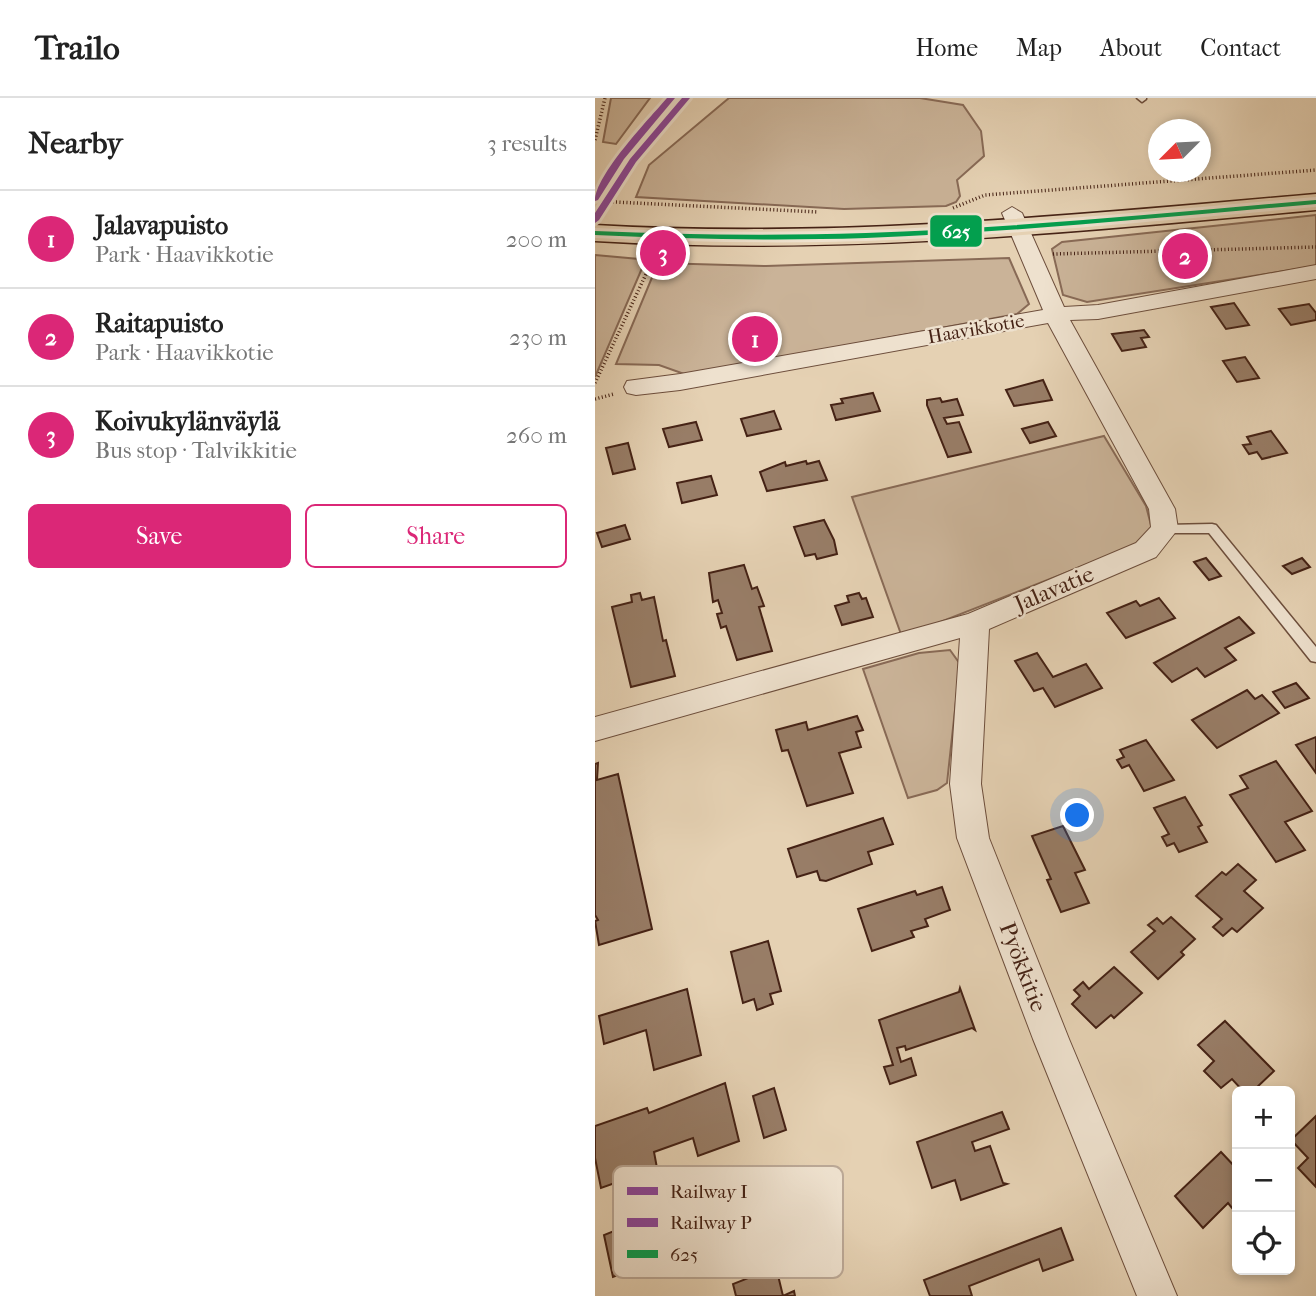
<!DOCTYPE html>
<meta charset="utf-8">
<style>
:root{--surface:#fff;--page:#f2f2f2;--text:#222;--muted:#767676;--line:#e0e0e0;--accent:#db2777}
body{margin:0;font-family:"IM FELL French Canon",serif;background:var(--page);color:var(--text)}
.controls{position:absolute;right:21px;bottom:21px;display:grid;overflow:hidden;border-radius:10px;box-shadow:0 4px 10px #0003}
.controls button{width:63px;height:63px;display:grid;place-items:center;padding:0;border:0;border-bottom:2px solid var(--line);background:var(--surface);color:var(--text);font:35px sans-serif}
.compass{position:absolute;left:553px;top:21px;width:63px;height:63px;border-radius:50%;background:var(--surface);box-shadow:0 4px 10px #0003;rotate:246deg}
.you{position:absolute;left:483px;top:718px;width:24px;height:24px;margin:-18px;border:5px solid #fff;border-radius:50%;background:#1a73e8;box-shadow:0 0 0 10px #1a73e833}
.badge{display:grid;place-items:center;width:46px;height:46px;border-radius:50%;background:var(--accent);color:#fff;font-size:23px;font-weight:700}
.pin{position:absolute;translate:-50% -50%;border:4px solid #fff;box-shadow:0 2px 7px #0006}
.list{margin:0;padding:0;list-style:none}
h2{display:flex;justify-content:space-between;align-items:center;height:91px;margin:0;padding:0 28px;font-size:30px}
h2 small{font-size:23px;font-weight:400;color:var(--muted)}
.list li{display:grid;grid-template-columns:46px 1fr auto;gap:21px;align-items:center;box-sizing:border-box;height:98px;padding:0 28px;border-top:2px solid var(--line)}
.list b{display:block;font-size:26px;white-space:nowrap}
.list p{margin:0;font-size:23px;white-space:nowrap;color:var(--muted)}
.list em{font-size:23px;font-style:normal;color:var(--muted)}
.actions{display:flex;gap:14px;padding:21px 28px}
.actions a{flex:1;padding:16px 0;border:2px solid var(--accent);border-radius:10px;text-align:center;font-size:24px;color:var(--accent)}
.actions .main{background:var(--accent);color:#fff}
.icon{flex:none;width:38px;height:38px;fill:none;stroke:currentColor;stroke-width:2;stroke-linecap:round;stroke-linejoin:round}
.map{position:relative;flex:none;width:721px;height:1198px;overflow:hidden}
header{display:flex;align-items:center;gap:42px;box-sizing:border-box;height:98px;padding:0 35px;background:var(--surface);border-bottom:2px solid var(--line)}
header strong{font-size:33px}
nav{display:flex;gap:38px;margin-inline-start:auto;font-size:24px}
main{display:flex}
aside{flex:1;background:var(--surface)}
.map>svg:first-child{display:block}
.green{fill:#cab398;stroke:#886a56;stroke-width:2}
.building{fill:#987d67;stroke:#452215;stroke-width:2}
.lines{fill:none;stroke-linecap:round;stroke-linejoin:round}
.lane-casing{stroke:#6d4e3c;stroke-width:3}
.street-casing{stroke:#6d4e3c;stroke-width:2}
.primary-casing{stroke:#452215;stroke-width:3}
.path{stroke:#452215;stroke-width:3.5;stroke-dasharray:1 2.5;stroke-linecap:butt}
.lane{fill:#eee1ce;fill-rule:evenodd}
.street{fill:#eee1ce;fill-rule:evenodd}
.primary{fill:#e5d1b3;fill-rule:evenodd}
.bus-1-casing{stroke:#eee1ce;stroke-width:6}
.bus-1{fill:#039f4e;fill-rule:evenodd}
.rail-1-casing{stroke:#eee1ce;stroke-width:6}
.rail-2-casing{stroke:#eee1ce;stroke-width:6}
.rail-1{fill:#8c4799;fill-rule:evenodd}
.rail-2{fill:#8c4799;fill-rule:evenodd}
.labels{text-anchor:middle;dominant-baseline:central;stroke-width:5;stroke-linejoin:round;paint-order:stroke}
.far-street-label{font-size:19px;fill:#452215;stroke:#eee1ce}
.street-label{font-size:23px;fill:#452215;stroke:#eee1ce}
.key{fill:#eee1ce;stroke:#bba896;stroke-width:2}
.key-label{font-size:19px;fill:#452215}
.line-badge{stroke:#eee1ce;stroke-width:2.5}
.badge-label{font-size:19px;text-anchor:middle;font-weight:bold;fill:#fff}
</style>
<header>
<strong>Trailo</strong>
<nav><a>Home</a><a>Map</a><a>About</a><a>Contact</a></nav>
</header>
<main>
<aside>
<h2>Nearby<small>3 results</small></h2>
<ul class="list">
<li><span class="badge">1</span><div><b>Jalavapuisto</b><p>Park · Haavikkotie</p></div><em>200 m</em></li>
<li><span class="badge">2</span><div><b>Raitapuisto</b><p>Park · Haavikkotie</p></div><em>230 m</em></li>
<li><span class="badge">3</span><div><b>Koivukylänväylä</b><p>Bus stop · Talvikkitie</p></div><em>260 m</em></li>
</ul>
<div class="actions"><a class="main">Save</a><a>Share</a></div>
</aside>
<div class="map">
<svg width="721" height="1198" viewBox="0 0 721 1198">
<rect width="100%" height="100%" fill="#e5d1b3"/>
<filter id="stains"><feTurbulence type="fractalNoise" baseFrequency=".00286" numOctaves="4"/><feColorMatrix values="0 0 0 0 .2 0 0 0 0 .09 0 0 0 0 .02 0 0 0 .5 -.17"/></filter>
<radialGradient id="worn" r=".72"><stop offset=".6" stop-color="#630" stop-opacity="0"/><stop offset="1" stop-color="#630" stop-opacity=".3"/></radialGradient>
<g class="green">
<path d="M16,0H55L21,46L8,44Z"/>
<path d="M134,0H325L368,7L386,33L389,58L362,82L365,98L361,104L351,108L249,111L41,99L54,67Z"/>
<path d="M721,117V168L492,204L468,197L457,151L467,144Z"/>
<path d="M0,157L44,161L48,168L0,279Z"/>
<path d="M414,160L434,206L422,216L92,277L64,267L21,266L63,165L171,168Z"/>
<path d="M509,338L551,408L557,431L539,448L307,539L257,399Z"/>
<path d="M355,552L365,566L352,685L342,692L313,700L268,571L324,555Z"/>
</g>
<g class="building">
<path d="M639,205L654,227L631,231L616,209Z"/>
<path d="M714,206L721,215V222L696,227L684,211Z"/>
<path d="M549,232L554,239L546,240L551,249L527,253L517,236Z"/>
<path d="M650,259L664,280L642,284L628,263Z"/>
<path d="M448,282L457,302L419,308L411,292Z"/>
<path d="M278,295L285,313L241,322L236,307L248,305L246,301Z"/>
<path d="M345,300L347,304L362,301L368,317L349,320L352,326L364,324L376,354L353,359L332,307V302Z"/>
<path d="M179,313L186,331L152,338L146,321Z"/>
<path d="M101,324L107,342L74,349L68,331Z"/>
<path d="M453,324L461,338L435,345L427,331Z"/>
<path d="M676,333L692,355L667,361L662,354L654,356L648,347L656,346L652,339Z"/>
<path d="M33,345L40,371L18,376L11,350Z"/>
<path d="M211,363L212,366L224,363L232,382L172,393L165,374L190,364L191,368Z"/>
<path d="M116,378L122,397L87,405L82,385Z"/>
<path d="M229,422L239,442L242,456L222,461L220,456L210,458L199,429Z"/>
<path d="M30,427L35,441L7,449L2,435Z"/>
<path d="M611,460L626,478L614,482L599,464Z"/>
<path d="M707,460L715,469L697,476L688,468Z"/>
<path d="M149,467L157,491L162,489L169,508L164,509L177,553L142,562L131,528L126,530L122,516L127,515L123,502L118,504L114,475Z"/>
<path d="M45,495L47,502L59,499L68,543L71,542L80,578L36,589L17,509L37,504L36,497Z"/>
<path d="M264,495L267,501L271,500L278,519L247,527L240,508L254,504L252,498Z"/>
<path d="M564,500L580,520L531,540L512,515L541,503L545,508Z"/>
<path d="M644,519L659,535L630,550L641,562L610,579L602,570L577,584L559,565Z"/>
<path d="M442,555L458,579L491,566L507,590L460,609L448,590L439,593L420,563Z"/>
<path d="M701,585L714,600L690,610L678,594Z"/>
<path d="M652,592L660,601L667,597L684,615L622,650L597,622Z"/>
<path d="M262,618L268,632L261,634L266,649L244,655L258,695L212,708L193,652L187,653L181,632L211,624L213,632Z"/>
<path d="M721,639V675L701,647Z"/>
<path d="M551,642L579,682L549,693L534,667L527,670L522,662L529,659L525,652Z"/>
<path d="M681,663L717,713L690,724L710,752L681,764L635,697L653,690L645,678Z"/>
<path d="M3,665L2,682L23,676L57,831L4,847L0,823L3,822L0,817V666Z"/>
<path d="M590,699L607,727L603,729L612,744L584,754L579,745L572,748L567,739L574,736L559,710Z"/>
<path d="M288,720L298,746L273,754L277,766L231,783L225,782L222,773L202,779L193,751Z"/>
<path d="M468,728L490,772L480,775L494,805L466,814L452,782L456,781L437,738Z"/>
<path d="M643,766L661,782L649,793L668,810L642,834L637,830L628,838L618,829L627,821L601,798L627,774L631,777Z"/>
<path d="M347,789L355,812L330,821L333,828L316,833L319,839L277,853L263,811L320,793L322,797Z"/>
<path d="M576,819L600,841L586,854L589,857L563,881L536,854L560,833L553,827L562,820L568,826Z"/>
<path d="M173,843L186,893L175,896L178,906L162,912L159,901L148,905L136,854Z"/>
<path d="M519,869L547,895L519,920L516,917L501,930L477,906L485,898L479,892L488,884L494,891Z"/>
<path d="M365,890L380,932L377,930L311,952L310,948L302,950L306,964L316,960L321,977L295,986L289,969L298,967L284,922L364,894Z"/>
<path d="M92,891L106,957L59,972L51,932L9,946L4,918Z"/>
<path d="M630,923L679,973L658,993H648L637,981L626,990L609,973L619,963L603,947Z"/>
<path d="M130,985L144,1043L103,1058L98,1040L59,1054L62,1070L6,1090L0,1060V1028L52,1010L54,1015Z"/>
<path d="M179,990L191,1032L169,1040L158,998Z"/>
<path d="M407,1014L414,1031L377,1044L380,1053L395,1048L408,1085L412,1086L366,1102L360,1082L337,1090L322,1044Z"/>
<path d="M721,1018V1089L703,1070L713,1060L696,1042Z"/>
<path d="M626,1054L642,1071V1116L633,1105L608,1130L580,1098Z"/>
<path d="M46,1122L56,1164L18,1179L9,1137Z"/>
<path d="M466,1130L478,1162L448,1173L444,1161L374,1188L377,1198H335L329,1182Z"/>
<path d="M181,1169L188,1198L199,1193L200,1198H141L138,1186Z"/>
</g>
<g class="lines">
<defs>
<g id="lane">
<path d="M542,0H551V1L547,4Z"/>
<path d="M617,426L621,427L721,549V564L716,563L614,435H570L564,431L570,427Z"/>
</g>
<path id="street" d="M417,109L427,115L469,209L503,207L721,167V181L503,221L475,222L580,411L583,431L561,459L394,531L386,686L394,740L474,941L582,1198H542L438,941L362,740L355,686L365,540L0,643V619L373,516L541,445L556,429L554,411L453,225L85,292L41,297L32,295L29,289L32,283L85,276L448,212L407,115Z"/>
<path id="primary" d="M721,96V112C479,134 243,158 0,143V127C243,141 479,117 721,96Z"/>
</defs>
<use href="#lane" class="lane-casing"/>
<use href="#street" class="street-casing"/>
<use href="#primary" class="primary-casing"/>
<g class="path">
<path d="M0,42L10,0"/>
<path d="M0,103L223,114"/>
<path d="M358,110L390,97L721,72"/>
<path d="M458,156L721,149"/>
<path d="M0,285L59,159"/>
<path d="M0,301L19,296"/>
</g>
<use href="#lane" class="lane"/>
<use href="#street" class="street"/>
<use href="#primary" class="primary"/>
<defs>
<path id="bus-1" d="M721,102V106C571,119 421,134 271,140C180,143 90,141 0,137V133C90,137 180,138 271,135C421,130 571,115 721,102Z"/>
</defs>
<use href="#bus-1" class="bus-1-casing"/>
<use href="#bus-1" class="bus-1"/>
<defs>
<path id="rail-1" d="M87,0H95L41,64L4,122L0,125V115L35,61Z"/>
<path id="rail-2" d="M72,0H80L29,61L3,102L0,103C0,77 54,21 72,0Z"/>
</defs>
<use href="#rail-1" class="rail-1-casing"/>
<use href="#rail-2" class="rail-2-casing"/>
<use href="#rail-1" class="rail-1"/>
<use href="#rail-2" class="rail-2"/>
</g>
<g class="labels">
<g class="far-street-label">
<text transform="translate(381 231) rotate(-10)">Haavikkotie</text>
</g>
<g class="street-label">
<text transform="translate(459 491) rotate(-23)">Jalavatie</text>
<text transform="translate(428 869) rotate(69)">Pyökkitie</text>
</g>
</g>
<rect x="18" y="1068" width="230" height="112" rx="10" class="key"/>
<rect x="32" y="1089" width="31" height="8" fill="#8c4799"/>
<rect x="32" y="1120" width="31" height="9" fill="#8c4799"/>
<rect x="32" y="1152" width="31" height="8" fill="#039f4e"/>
<g class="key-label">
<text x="75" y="1100">Railway I</text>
<text x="75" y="1131">Railway P</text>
<text x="75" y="1163">625</text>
</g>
<rect class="line-badge" x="334" y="116" width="54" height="34" rx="7" fill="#039f4e"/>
<g class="badge-label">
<text x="361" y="140">625</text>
</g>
<rect width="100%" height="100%" filter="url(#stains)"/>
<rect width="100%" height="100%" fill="url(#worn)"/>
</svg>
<div class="controls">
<button>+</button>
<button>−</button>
<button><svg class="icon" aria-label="locate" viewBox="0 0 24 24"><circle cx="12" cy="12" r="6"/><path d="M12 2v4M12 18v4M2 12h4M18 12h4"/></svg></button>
</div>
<svg class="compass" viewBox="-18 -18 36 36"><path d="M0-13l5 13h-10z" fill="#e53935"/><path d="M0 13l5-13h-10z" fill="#767676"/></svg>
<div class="you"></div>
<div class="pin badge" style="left:160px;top:241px">1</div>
<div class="pin badge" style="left:590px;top:158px">2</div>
<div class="pin badge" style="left:68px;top:155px">3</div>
</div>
</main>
